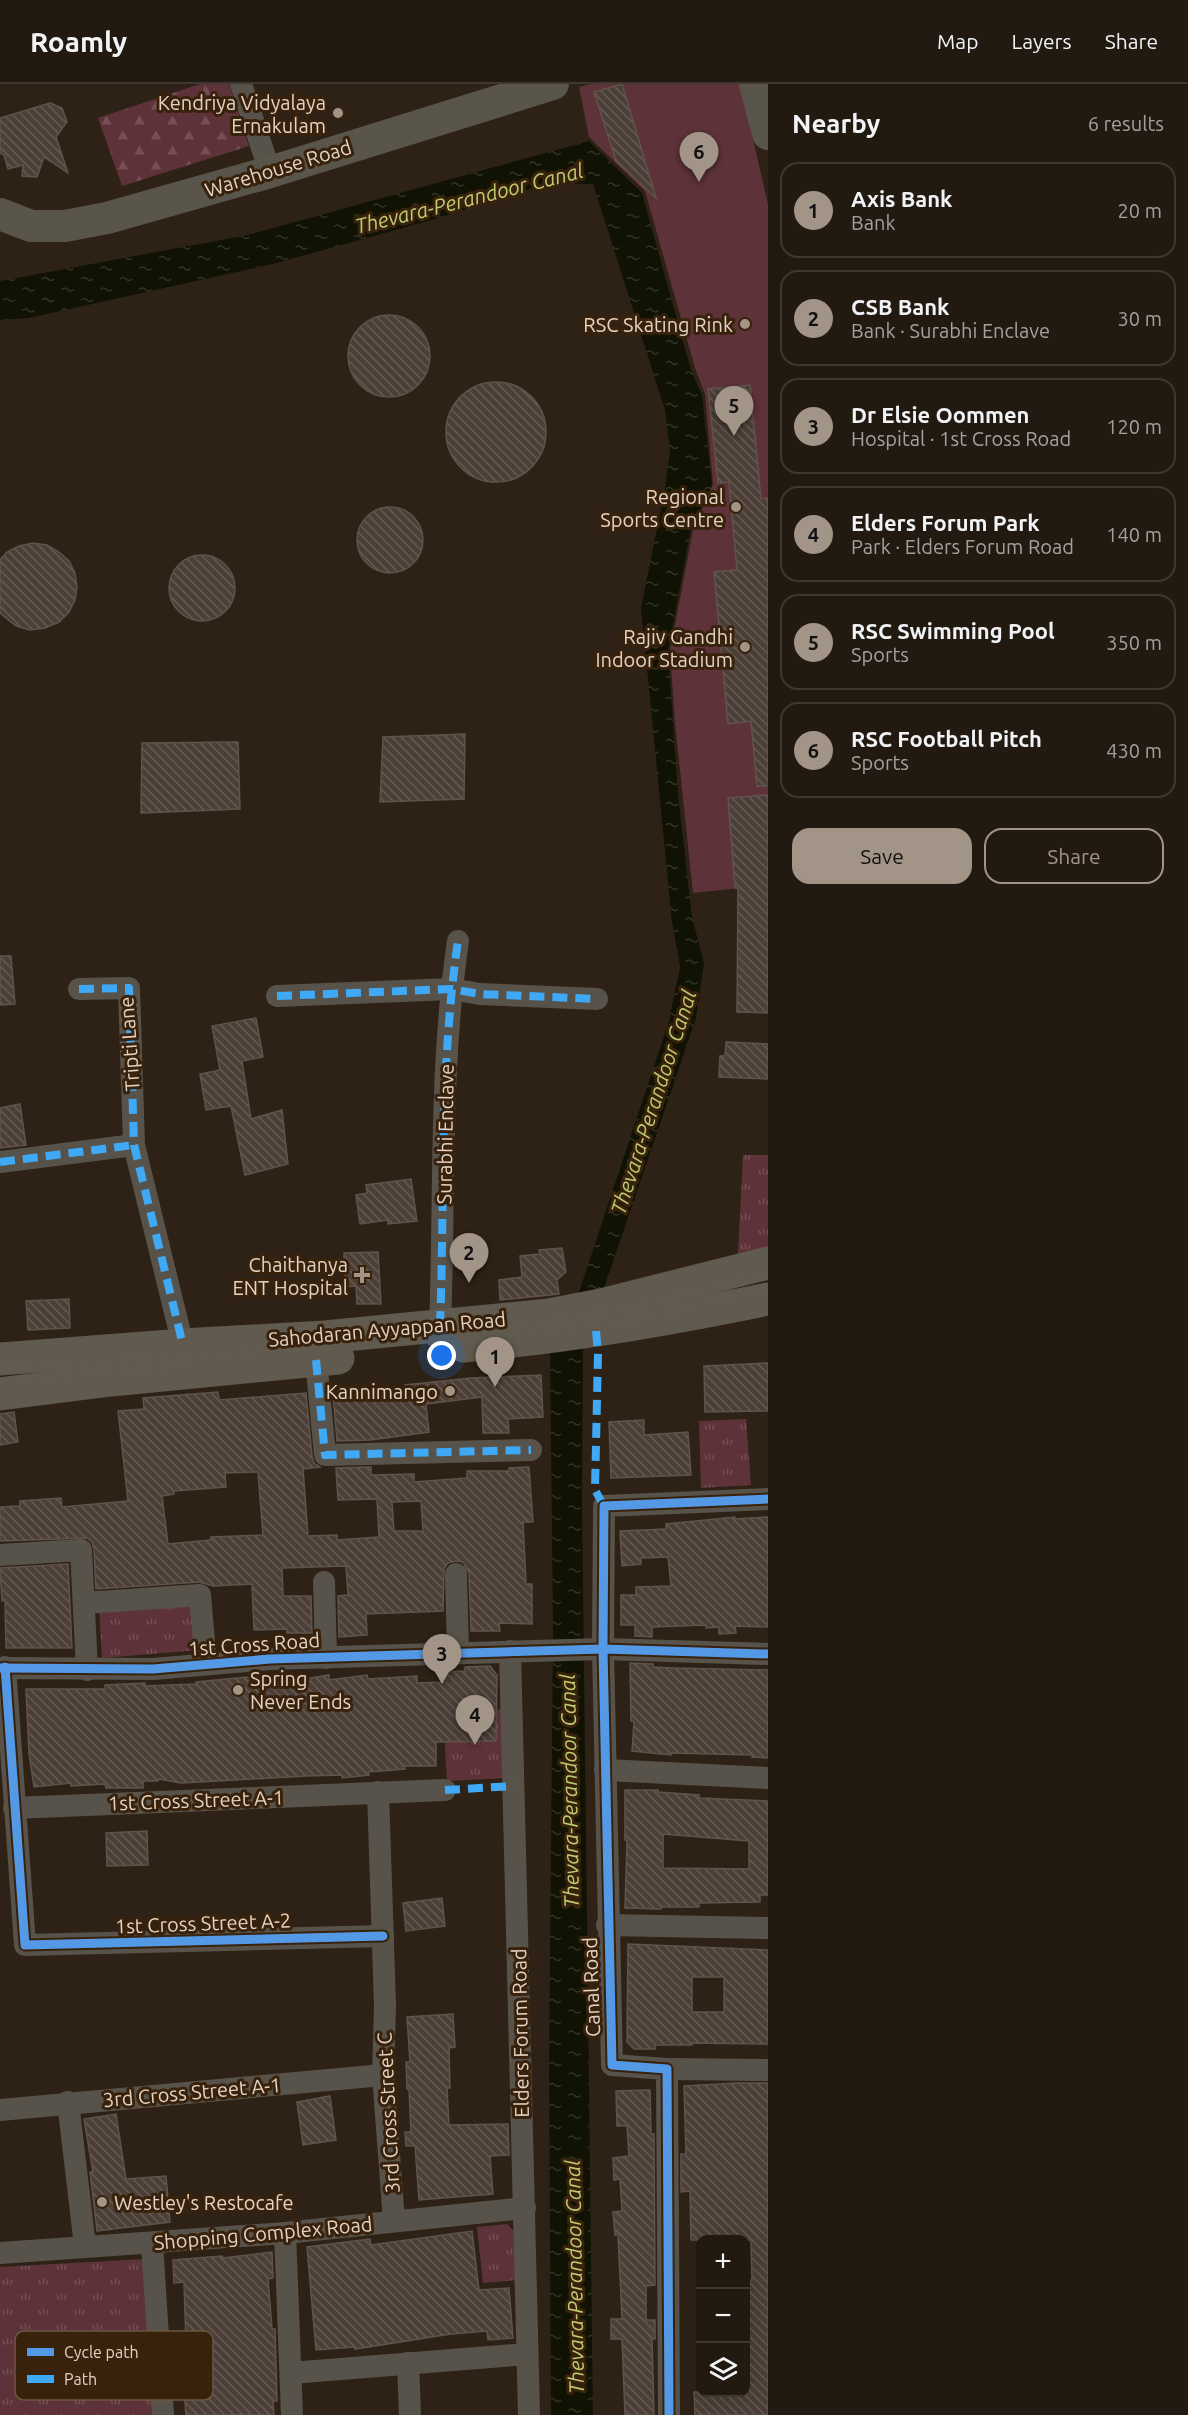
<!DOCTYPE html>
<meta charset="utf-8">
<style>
:root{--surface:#221a10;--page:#2a2319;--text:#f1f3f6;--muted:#a2a19f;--line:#3f3830;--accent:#a39488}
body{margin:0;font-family:Ubuntu,sans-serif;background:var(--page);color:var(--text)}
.controls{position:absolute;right:18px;bottom:18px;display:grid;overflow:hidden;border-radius:12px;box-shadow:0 6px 24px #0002}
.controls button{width:54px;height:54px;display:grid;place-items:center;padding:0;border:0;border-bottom:2px solid var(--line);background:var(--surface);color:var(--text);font:30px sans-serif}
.you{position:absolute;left:442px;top:1272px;width:21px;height:21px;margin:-15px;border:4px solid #fff;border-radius:50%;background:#1a73e8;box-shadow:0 0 0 9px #1a73e833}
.badge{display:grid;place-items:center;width:39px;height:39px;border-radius:50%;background:var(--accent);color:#111;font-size:20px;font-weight:700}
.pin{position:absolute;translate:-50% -50px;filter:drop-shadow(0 2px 3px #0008)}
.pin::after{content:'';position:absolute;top:32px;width:21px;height:18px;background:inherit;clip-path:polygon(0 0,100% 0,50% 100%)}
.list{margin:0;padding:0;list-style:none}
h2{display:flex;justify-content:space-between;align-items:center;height:78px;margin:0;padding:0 24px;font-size:26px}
h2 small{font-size:20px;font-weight:400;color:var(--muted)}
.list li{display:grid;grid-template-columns:39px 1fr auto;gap:18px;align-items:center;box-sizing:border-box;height:96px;margin:0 12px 12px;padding:0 12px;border:2px solid var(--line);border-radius:18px}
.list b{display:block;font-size:22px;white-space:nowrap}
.list p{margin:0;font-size:20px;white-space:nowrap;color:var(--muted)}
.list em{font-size:20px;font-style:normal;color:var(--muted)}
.actions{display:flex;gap:12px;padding:18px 24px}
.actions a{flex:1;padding:14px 0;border:2px solid var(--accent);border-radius:18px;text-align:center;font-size:21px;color:var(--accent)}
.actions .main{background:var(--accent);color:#111}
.icon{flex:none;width:33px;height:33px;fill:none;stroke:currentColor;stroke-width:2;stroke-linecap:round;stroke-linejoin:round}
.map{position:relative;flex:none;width:768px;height:2331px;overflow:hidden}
header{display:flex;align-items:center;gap:36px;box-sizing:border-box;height:84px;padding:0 30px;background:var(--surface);border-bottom:2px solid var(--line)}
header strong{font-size:28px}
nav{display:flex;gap:33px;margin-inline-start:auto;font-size:21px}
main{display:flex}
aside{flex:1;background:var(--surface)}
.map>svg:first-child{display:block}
.grass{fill:url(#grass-tufts)}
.forest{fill:url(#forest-firs)}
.pitch{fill:#5e3239}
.water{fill:url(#water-ripples)}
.building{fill:url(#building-back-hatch);stroke:#60534b;stroke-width:1.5;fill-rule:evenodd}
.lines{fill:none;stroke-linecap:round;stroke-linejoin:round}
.street{stroke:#58534a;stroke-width:22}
.secondary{stroke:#59554a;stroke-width:32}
.primary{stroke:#605b4e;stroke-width:33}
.rail{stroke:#615b52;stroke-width:4.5;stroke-dasharray:10 10;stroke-linecap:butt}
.quiet{stroke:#3fa9f5;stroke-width:8;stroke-dasharray:15 8;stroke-linecap:butt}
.cycleway-casing{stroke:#39220b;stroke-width:13}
.cycleway{stroke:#5399e6;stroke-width:9}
.poi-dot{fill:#a39488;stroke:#39220b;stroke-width:2}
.labels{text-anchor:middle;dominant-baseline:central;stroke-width:6;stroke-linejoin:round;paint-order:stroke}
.poi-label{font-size:20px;fill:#e2d2c5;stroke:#39220b;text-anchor:end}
.street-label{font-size:20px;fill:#e2d2c5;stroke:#39220b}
.water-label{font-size:21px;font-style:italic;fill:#bdcc71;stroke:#39220b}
.key{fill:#39220b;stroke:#6c5743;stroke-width:1.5}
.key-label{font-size:16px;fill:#e2d2c5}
</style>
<header>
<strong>Roamly</strong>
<nav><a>Map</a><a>Layers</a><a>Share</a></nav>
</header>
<main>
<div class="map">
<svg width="768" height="2331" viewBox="0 0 768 2331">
<defs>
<pattern id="grass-tufts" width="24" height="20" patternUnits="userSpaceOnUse" patternTransform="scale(1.5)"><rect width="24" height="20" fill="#5e3239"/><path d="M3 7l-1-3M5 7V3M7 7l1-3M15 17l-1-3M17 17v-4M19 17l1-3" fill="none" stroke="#754f54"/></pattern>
<pattern id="forest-firs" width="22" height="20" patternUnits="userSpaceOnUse" patternTransform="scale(1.5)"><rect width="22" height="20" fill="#5e3239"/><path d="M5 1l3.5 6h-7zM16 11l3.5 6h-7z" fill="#754f54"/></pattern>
<pattern id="water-ripples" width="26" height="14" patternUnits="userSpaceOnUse" patternTransform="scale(1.5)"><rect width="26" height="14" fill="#101203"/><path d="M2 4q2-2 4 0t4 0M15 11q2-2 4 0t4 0" fill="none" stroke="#323426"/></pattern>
<pattern id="building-back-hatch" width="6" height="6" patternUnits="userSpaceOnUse" patternTransform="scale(1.5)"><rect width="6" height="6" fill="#4b3f37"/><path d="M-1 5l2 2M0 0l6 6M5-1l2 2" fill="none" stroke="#655a52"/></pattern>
</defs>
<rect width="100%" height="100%" fill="#2e2216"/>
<g class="grass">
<path d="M743,1071H768V1163L738,1170Z"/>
<path d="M746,1335L751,1401L701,1404L699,1337Z"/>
<path d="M196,1515L200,1566L102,1574L99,1523Z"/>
<path d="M504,1625L506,1694L447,1697L443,1628Z"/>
<path d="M507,2140L514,2147L518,2196L483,2199L477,2143Z"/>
<path d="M145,2175L154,2331H0V2183Z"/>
</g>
<path class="forest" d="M200,0H229L249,62L122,102L98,34Z"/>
<path class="pitch" d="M590,0H740L768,120V801L693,809L675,639L670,567L693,446L713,400L705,310L695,284L645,107L589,53L579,3Z"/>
<path class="water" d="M589,57L642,109L691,286L702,311L712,401L691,445L668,567L678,710L692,833L704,879L696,934L583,1266L582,1417L593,2331H551L549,1980L553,1546L550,1268L575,1220L669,937L680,883L672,838L641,524L664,410L670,367L665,326L593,100L548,99L442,133L277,179L29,234L0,236V197L248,151Z"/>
<g class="building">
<path d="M622,0L656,114L616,77L594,8Z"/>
<path d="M50,19L62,24L67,38L56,53L68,89L44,73L37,93L22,92L23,81L8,85L4,71L0,69V34Z"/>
<circle cx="389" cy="272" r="41"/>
<circle cx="496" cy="348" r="50"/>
<path d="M750,301L761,415L768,414V702H757L751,637L728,640L714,488L737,486L729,398L718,399L708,305Z"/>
<circle cx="390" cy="456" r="33"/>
<path d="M33,459L47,461L59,468L69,477L75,489L77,503L75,516L69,528L59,538L45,544L30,546L16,542L0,529V476L7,468L19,462Z"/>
<circle cx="202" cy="504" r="33"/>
<path d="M465,650L464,715L380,718L383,653Z"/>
<path d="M238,658L240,725L141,729L142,659Z"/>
<path d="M768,711V929L737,928L738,804H735L728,714Z"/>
<path d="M0,872H11L15,920L0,921Z"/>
<path d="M256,934L263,973L242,977L251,1035L282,1026L288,1080L245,1091L231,1022L206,1026L200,990L220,986L212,942Z"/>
<path d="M726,958L768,960V995L719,993L720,972H725Z"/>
<path d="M20,1020L26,1061L0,1064V1024Z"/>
<path d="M411,1095L417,1137L388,1140V1136L360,1140L356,1111L367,1109L366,1101Z"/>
<path d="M562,1164L566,1188L557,1196L559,1210L500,1216L499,1196L522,1193L520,1172L540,1170L539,1166Z"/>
<path d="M378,1168L381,1220H357L356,1202L345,1203L344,1169Z"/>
<path d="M69,1215L70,1244L28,1246L26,1217Z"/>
<path d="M768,1279V1327L705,1328L704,1282Z"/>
<path d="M541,1291L543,1333L508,1335L509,1349H483L482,1313L426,1320L429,1348L370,1356L337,1357L333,1310L356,1308L357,1315L406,1312L405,1301L472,1294Z"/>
<path d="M218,1308L219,1316L306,1309L312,1372L314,1379L320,1383L303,1385L308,1452L337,1451V1456L379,1453L377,1415L338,1416L336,1384L371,1383V1391L414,1390V1398L467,1394V1387H509V1384L529,1383L533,1438H523L526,1500H532V1540L499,1539L500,1547H471L469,1489L463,1478L456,1477L448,1479L444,1484L443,1527L366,1530L367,1551L339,1553L338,1512L348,1511L346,1482L282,1484L283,1512H311L312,1549H287V1545L254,1546L252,1500L213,1502L199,1498L96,1505L94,1465L92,1458L87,1454L0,1457V1423L20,1422V1417L61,1414L62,1423L128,1417L118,1327L144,1325L143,1314ZM258,1388L263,1451L211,1453V1456L168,1460L162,1412L174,1410V1407L226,1403L225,1389ZM421,1417L423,1447H394L392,1418Z"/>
<path d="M14,1328L18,1358L0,1361V1330Z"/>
<path d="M644,1336V1351L688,1348L691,1391L611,1394L609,1338Z"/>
<path d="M735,1433V1435L768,1433V1543L735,1542L736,1549L719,1550V1543L706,1544V1541L652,1543V1553L635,1552V1541H621V1511H636V1503L671,1502L668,1473L641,1474V1480L622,1482L620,1447L666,1445V1440Z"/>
<path d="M68,1480L72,1564H6L5,1516L2,1517L0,1484Z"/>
<path d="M630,1579L653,1580V1583L674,1584L768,1586V1674L752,1673L753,1671L671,1669V1671L632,1667L634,1638L631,1637Z"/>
<path d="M490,1582L497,1591L496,1657L436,1658V1682H404L405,1685L368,1688L369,1691L342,1694V1691L307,1692L181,1699L159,1695L158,1697H143V1704H106L105,1700L71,1702V1699L34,1703L29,1669L26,1605H105V1601L145,1599V1602L196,1600V1598L259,1592L260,1601L311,1597L310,1594L329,1591V1596L367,1591L368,1595L417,1592V1599L446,1598L445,1588L465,1587V1583Z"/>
<path d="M625,1706H658V1708L699,1711V1714L768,1717V1811H760V1818L699,1819V1823H662L661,1825L625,1824L627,1756H625ZM663,1750L749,1757V1785L663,1784Z"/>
<path d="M147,1747L148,1781L107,1782L106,1749Z"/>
<path d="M442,1814L445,1842L406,1847L403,1819Z"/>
<path d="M628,1860L768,1866V1960L692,1959V1961H655V1965H634L627,1958ZM692,1893H724V1928H692Z"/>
<path d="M453,1930L455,1963L449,1964L450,2004H447L449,2041L508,2040L509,2071L490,2072L493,2110L419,2116L415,2062H406L405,2048H411L409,2005H407L406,1978H410L407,1933Z"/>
<path d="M738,1999H768V2331H695L694,2308H746V2196H752L751,2156H691L690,2107L681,2108V2070H686L684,2002Z"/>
<path d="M650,2006L651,2050H654L655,2201L646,2202V2236H655V2255H652L654,2331H625L622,2255H611V2235H622L618,2150L615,2151L613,2128L622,2127L620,2095L614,2096L613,2074L629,2072L627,2042H617L616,2007Z"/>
<path d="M330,2012L336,2056L303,2061L297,2018Z"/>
<path d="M116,2030L126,2095L166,2092L170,2138L97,2147L90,2088H93L84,2035Z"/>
<path d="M472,2147L479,2206L509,2204L513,2254L488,2256L487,2247L451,2250L355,2265V2263L316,2266L307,2163L370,2155L371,2161Z"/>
<path d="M272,2168L273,2194L268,2195L272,2245H275L277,2317H273L274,2331H186L183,2291L187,2290L184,2198L174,2199L173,2176L222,2172L223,2174Z"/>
</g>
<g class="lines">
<g class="street">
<path d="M241,0L270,88"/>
<path d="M79,905L129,904L134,1061L183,1261"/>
<path d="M277,912L451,905L480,910L597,915"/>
<path d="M0,1078L134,1061"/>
<path d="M440,1242C445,1114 439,985 458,857"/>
<path d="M316,1276L325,1371L531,1366"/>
<path d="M0,1471L81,1466L87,1586"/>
<path d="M456,1490L458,1568"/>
<path d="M324,1498L326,1574"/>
<path d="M84,1519L200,1511L206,1580"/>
<path d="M510,1567L529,2331"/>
<path d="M5,1583L25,1861L383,1852"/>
<path d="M0,1584L153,1585L270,1575L603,1565L768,1570"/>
<path d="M605,1686L768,1694"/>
<path d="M378,1708L385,1921L383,1991L394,2137"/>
<path d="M14,1724L445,1706"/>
<path d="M607,1841L768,1844"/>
<path d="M667,1985L768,1986"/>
<path d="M68,2018L85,2162"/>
<path d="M0,2026L383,1991"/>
<path d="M285,2149L292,2331"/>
<path d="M152,2159L163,2331"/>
<path d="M0,2169L285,2149L525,2124"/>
<path d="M408,2279L410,2331"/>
<path d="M291,2289L527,2270"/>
<path d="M669,2331L667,1985L612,1981L603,1565L604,1422L768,1415"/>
</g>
<g class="secondary">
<path d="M755,0L768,50"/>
<path d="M0,130L31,142H65L107,134L270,88L553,0"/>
</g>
<g class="primary">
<path d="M464,1262C567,1253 667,1236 768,1215"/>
<path d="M0,1275L183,1261L325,1253L549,1231L601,1221L768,1179"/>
<path d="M0,1310L111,1296L338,1274"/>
</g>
<g class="rail">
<path d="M428,1259L539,1249L647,1233L768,1204"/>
<path d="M0,1285L211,1271L538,1239L645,1221L768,1190"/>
<path d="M0,1296L189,1281"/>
</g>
<g class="quiet">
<path d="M79,905L129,904L134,1061L183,1261"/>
<path d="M277,912L451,905L480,910L597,915"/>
<path d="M0,1078L134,1061"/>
<path d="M440,1242C445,1114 439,985 458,857"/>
<path d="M596,1247L598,1269L595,1406L604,1422"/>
<path d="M316,1276L325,1371L531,1366"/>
<path d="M445,1706L514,1702"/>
</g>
<defs>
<g id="cycleway">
<path d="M5,1583L25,1861L383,1852"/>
<path d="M0,1584L153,1585L270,1575L603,1565L768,1570"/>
<path d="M669,2331L667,1985L612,1981L603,1565L604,1422L768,1415"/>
</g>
</defs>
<use href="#cycleway" class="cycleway-casing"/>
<use href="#cycleway" class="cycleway"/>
</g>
<g class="poi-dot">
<circle cx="338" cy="29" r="6"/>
<circle cx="745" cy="240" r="6"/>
<circle cx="736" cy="423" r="6"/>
<circle cx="745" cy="563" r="6"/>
<path d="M359 1182h6v6h6v6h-6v6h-6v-6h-6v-6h6z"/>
<circle cx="450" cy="1307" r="6"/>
<circle cx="238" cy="1606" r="6"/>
<circle cx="102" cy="2118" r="6"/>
</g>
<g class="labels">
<g class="poi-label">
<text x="326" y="18">Kendriya Vidyalaya<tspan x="326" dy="23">Ernakulam</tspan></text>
<text x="733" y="240">RSC Skating Rink</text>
<text x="724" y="412">Regional<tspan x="724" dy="23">Sports Centre</tspan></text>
<text x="733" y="552">Rajiv Gandhi<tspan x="733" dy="23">Indoor Stadium</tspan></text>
<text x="348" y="1180">Chaithanya<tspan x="348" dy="23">ENT Hospital</tspan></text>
<text x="438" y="1307">Kannimango</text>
<text x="250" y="1594" text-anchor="start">Spring<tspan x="250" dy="23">Never Ends</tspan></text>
<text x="114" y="2118" text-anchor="start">Westley's Restocafe</text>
</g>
<g class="street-label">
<text transform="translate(278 84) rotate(-17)">Warehouse Road</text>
<text transform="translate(129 960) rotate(-94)">Tripti Lane</text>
<text transform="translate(445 1050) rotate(-89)">Surabhi Enclave</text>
<text transform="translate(387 1245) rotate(-5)">Sahodaran Ayyappan Road</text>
<text transform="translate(254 1560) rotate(-4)">1st Cross Road</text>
<text transform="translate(196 1716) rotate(-2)">1st Cross Street A-1</text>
<text transform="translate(203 1839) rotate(-2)">1st Cross Street A-2</text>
<text transform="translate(591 1903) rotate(-92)">Canal Road</text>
<text transform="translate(520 1949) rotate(-91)">Elders Forum Road</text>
<text transform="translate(192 2008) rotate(-5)">3rd Cross Street A-1</text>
<text transform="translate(388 2029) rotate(-93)">3rd Cross Street C</text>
<text transform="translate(263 2149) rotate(-5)">Shopping Complex Road</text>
</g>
<g class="water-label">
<text transform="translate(469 114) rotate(-14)">Thevara-Perandoor Canal</text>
<text transform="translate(653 1018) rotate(-72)">Thevara-Perandoor Canal</text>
<text transform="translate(569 1707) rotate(-91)">Thevara-Perandoor Canal</text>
<text transform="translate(574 2193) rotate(-91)">Thevara-Perandoor Canal</text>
</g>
</g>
<rect x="15" y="2247" width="198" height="69" rx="9" class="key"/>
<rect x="27" y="2264" width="27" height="8" fill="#5399e6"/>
<rect x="27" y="2291" width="27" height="8" fill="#3fa9f5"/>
<g class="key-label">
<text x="64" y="2274">Cycle path</text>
<text x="64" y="2301">Path</text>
</g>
</svg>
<div class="controls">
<button>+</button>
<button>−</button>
<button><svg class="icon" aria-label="layers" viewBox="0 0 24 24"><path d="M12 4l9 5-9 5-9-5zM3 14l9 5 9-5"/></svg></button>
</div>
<div class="you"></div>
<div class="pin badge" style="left:495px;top:1303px">1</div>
<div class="pin badge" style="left:469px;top:1199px">2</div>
<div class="pin badge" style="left:442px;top:1600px">3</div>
<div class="pin badge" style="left:475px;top:1661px">4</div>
<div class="pin badge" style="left:734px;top:352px">5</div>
<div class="pin badge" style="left:699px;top:98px">6</div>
</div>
<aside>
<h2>Nearby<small>6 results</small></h2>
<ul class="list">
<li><span class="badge">1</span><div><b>Axis Bank</b><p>Bank</p></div><em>20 m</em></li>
<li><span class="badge">2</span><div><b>CSB Bank</b><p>Bank · Surabhi Enclave</p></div><em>30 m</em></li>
<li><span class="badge">3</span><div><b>Dr Elsie Oommen</b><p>Hospital · 1st Cross Road</p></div><em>120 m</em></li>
<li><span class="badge">4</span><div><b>Elders Forum Park</b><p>Park · Elders Forum Road</p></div><em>140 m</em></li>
<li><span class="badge">5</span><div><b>RSC Swimming Pool</b><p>Sports</p></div><em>350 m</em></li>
<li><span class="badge">6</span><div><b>RSC Football Pitch</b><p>Sports</p></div><em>430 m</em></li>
</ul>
<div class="actions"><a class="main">Save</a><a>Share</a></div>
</aside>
</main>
